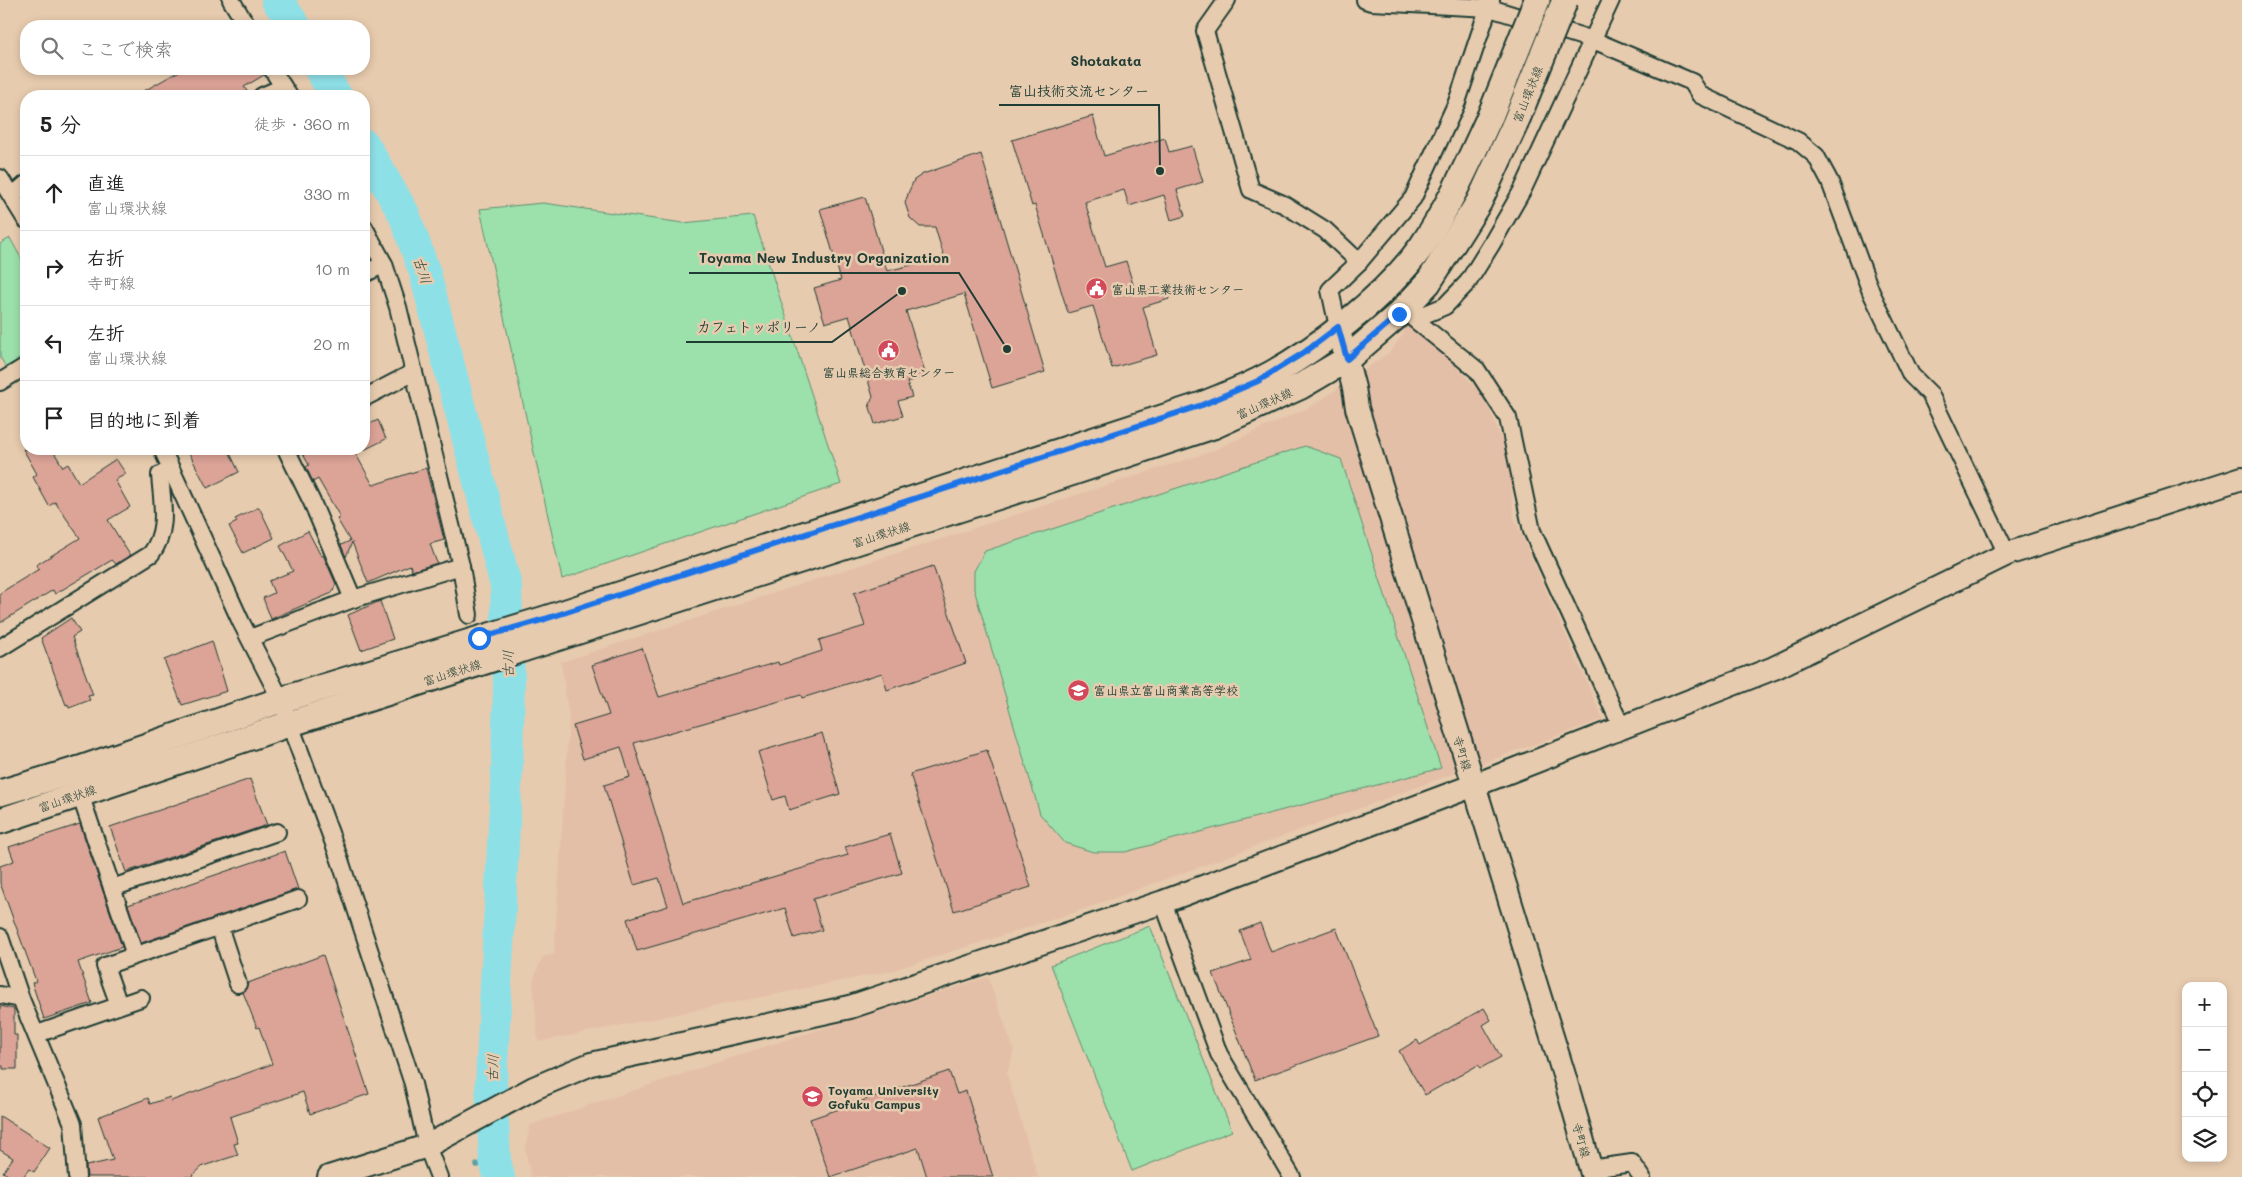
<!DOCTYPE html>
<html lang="ja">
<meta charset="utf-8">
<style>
:root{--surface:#fff;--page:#f6f6f6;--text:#222;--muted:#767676;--line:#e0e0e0}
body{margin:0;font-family:Mali,"Klee One",sans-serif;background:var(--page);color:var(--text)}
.controls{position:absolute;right:15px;bottom:15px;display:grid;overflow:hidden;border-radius:10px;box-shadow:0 2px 8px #0003}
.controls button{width:45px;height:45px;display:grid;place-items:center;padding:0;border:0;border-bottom:1px solid var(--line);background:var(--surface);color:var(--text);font:25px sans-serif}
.stop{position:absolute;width:15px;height:15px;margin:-11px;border:4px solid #1a73e8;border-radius:50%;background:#fff}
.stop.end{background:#1a73e8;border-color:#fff;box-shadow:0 1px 5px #0008}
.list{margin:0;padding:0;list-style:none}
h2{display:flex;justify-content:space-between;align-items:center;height:65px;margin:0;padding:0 20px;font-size:21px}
h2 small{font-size:16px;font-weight:400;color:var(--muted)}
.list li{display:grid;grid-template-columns:32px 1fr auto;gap:15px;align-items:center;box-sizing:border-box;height:75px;padding:0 20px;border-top:1px solid var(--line)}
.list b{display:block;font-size:19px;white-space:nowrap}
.list p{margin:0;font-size:16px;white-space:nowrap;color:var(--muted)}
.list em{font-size:16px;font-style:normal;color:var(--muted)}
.icon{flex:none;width:28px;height:28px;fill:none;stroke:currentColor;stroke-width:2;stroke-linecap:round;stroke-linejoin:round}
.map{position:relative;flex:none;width:2242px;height:1177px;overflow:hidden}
.search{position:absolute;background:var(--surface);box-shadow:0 2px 8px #0003;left:20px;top:20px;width:350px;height:55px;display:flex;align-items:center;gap:12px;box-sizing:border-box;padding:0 18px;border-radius:20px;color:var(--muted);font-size:19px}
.panel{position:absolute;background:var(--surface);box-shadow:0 2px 8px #0003;left:20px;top:90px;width:350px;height:365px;border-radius:20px}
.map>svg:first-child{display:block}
.built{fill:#e4bfa7}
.green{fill:#9ce0ac;stroke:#5e8e70}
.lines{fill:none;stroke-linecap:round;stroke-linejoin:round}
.stream{stroke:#629f9f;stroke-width:5.5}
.river{stroke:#8ee0e7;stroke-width:32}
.building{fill:#dca397;stroke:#1f3d34}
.street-casing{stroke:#1f3d34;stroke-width:20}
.secondary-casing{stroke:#1f3d34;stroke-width:26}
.primary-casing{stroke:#1f3d34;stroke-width:29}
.street{stroke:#e7cbae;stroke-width:16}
.secondary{stroke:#e7cbae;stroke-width:22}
.primary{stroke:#e7cbae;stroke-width:25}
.primary-bridge-casing{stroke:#1f3d34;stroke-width:29;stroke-linecap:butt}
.primary-bridge{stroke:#e7cbae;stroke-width:25}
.route{stroke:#1a73e8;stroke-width:6}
.labels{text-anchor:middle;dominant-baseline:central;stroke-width:5;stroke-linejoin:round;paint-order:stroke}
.street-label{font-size:12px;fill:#1f3d34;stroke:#e7cbae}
.poi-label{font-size:12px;font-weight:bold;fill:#1f3d34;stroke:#e7cbae;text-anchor:start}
.neighbourhood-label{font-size:14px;font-weight:bold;fill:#1f3d34;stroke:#e7cbae}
.water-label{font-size:14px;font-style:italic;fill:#25453d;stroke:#e7cbae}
.leader{fill:none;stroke:#1f3d34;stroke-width:2}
.callout-dot{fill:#1f3d34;stroke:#e7cbae;stroke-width:2}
.callout-label{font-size:14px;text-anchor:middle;font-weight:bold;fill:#1f3d34;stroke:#e7cbae;stroke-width:5;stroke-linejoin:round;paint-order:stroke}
</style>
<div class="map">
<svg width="2242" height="1177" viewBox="0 0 2242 1177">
<rect width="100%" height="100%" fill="#e7cbae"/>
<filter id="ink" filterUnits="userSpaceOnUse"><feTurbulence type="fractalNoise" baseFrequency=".02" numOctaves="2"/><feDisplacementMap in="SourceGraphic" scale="10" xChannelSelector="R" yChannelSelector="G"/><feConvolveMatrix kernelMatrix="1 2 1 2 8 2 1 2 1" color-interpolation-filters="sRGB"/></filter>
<g filter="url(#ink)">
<g class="built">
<path d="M1414,319L1479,391L1489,407L1509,460L1514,518L1603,719L1079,911L891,971L538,1042L533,981L542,957L554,954L569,719L561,662L1209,452L1314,405L1390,352Z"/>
<path d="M988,977L1014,1050L1007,1074L1038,1177H531L525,1148L530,1125L760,1048Z"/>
</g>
<g class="green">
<path d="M543,203L683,223L753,216L841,484L562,579L480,209Z"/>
<path d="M10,238L26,267V356L6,367L0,357V244Z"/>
<path d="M1305,446L1341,459L1441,768L1125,852H1093L1065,843L1040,814L974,589V571L985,551Z"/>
<path d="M1150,926L1232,1131L1132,1171L1051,965Z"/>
</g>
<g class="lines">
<path class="stream" d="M477,1165L495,1160"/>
<g class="river">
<path d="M277,0L295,26"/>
<path d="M320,69L336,96"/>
<path d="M364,145L404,214L425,273L506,586L509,684L507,767L491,1084L495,1160L499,1177"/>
</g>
</g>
<g class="building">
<path d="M183,69H262L264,75L244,87L247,91L237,96H135Z"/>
<path d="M1093,116L1104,156L1165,138L1169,152L1192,146L1203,182L1177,190L1185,216L1171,220L1164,195L1129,206L1124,190L1085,202L1105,267L1126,261L1136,294L1165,285L1169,299L1143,307L1157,355L1112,368L1093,306L1068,313L1035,205L1032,206L1012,140Z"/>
<path d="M981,154L1045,372L992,388L964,294L906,311L926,376L907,382L912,397L898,401L903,416L875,424L869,404L873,397L849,316L825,323L814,288L841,280L820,209L865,197L887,271L944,257L935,227H920L910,218L905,203L909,191L914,180L923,174Z"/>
<path d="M378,420L386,439L364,450V427Z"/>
<path d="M23,449H52L63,467L68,464L79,483L116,459L126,474L115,480L130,507L108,520L130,555L116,564L112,560L55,594L53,590L0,623V593L39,569L36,565L80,538L55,502L49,506L33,477L37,474Z"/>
<path d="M187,449H228L239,472L207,488Z"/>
<path d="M300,449H353L373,485L426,468L444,540L430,544L437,563L412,571L410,565L368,583L352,542L346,557L341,545L350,541L337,519L340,517L318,479L313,482L306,467L309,465Z"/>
<path d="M259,507L274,538L243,553L229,526L237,522L235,519Z"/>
<path d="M308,531L321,556L323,555L336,584L332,593L271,619L263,598L274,593L269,581L293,571L280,546Z"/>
<path d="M933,566L966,663L887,690L882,673L802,698L801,695L634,743L683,903L848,855L845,847L890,834L902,873L813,899L822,930L794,938L785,908L637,951L627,919L668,906L659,878L634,885L604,785L630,777L621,747L583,759L573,726L609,715L592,665L642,648L659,697L778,662L779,665L822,651L819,640L865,626L854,593Z"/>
<path d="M380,601L393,639L361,650L348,615Z"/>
<path d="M71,618L80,632L72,637L93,695L88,696L90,700L69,708L68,704L66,705L41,638Z"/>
<path d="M212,641L227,691L182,705L164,660Z"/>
<path d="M822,733L840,794L789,810L785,796L773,800L758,752Z"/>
<path d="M987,750L1031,887L954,911L910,774Z"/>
<path d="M250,779L267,825L126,872L110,827Z"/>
<path d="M80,824L122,947L78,962L92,1003L44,1019L32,983L36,981L0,883V866L14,861L9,847Z"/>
<path d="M285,851L298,889L141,943L128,905Z"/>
<path d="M1260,923L1271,952L1336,928L1378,1036L1255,1080L1213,973L1251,960L1240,931Z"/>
<path d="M323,955L369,1094L310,1114L303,1092L230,1117L238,1143L234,1144L238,1155L203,1166L191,1177H87L86,1166L113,1160L98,1117L148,1098L150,1104L170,1097L171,1101L272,1064L259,1027L257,1028L243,992L248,983Z"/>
<path d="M0,1006L14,1009V1035H17V1069H3V1066H0Z"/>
<path d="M1484,1008L1491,1020L1483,1025L1501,1057L1481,1068L1478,1065L1425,1095L1399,1051L1417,1040L1420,1045Z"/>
<path d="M949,1071L957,1094L966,1091L993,1177H927L918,1148L830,1177L810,1119Z"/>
<path d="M0,1116L50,1148L34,1172L29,1169L23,1177H11L3,1172L13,1158L0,1150Z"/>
</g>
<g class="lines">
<defs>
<g id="street">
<path d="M231,0L247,26"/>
<path d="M1227,0L1205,31L1251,190L1285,205L1325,230L1359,262"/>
<path d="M1365,0L1371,2L1490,8L1593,40L1692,82L1700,95L1798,141L1816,156L1830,182L1871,292L1911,375L1930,394L2007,554"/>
<path d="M1611,0L1523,189L1491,245L1468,282L1445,306L1414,319L1477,370L1508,418L1532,531L1622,728"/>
<path d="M272,69L289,96"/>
<path d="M262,96L283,87"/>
<path d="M0,178L26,220"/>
<path d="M12,196L26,184"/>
<path d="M364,274L384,264"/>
<path d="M1338,327L1330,290L1359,262L1413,198L1457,102L1491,0"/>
<path d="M0,382L26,366"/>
<path d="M364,398L414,372"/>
<path d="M162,449L241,622L281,700L340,860L413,1084L427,1146L439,1177"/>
<path d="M286,449L312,502L353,599"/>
<path d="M461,566L469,615"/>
<path d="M250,638L353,599L461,566L398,307L384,264L364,227"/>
<path d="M0,648L151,554C169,530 162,503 160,475L171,469"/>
<path d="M80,794L135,955"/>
<path d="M112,888L277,832"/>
<path d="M1163,902L1219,1054L1292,1177"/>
<path d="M219,926L238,984"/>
<path d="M0,937L21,999L73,1124L77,1177"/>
<path d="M0,995L21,999"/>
<path d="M119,1005L105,966L298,899"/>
<path d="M37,1034L141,998"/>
<path d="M1590,1169L1632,1163L1642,1177"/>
</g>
<g id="secondary">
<path d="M1338,327L1354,388L1357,408L1564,1075L1593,1177"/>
<path d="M329,1177L427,1146L534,1088L591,1064L850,1007L1163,902L1488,780L1774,668L2007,554L2242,478"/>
</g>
<g id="primary">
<path d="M0,793L80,769L281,700L545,619L1202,405C1221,397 1240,390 1258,381C1314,353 1385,297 1422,246C1450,205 1470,159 1491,114"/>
<path d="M0,821L289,724L1040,483L1213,426L1301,386L1347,359L1399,314L1428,283L1479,202L1515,124"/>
</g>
</defs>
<use href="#street" class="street-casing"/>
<use href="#secondary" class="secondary-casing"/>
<use href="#primary" class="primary-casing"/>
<use href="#street" class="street"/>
<use href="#secondary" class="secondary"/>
<use href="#primary" class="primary"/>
<defs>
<g id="primary-bridge">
<path d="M1491,114L1537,0"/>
<path d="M1515,124L1565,0"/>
</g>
</defs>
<use href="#primary-bridge" class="primary-bridge-casing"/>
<use href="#primary-bridge" class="primary-bridge"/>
</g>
</g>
<g class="lines" filter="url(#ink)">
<path class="route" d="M479,638L545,619L1202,405L1258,381L1305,352L1338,327L1347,359L1399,314"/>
</g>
<defs>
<symbol id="civic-disc" viewBox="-11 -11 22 22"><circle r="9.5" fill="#d1495b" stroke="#e7cbae"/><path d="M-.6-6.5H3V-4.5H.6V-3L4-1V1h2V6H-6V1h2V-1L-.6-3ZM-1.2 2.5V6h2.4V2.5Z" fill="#fff"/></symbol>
<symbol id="school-disc" viewBox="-11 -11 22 22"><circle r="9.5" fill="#d1495b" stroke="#e7cbae"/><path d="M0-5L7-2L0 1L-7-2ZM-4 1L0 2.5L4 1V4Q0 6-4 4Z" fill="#fff"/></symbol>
<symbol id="university-disc" viewBox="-11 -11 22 22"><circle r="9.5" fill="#d1495b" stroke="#e7cbae"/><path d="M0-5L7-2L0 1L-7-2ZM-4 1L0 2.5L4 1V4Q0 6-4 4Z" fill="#fff"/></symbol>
</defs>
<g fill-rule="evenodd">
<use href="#civic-disc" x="1084" y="276" width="25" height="25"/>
<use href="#civic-disc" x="876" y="338" width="25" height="25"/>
<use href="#school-disc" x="1066" y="678" width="25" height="25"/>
<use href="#university-disc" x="800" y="1084" width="25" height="25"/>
</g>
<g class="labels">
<g class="street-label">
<text transform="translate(1527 94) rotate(-68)">富山環状線</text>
<text transform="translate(1264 403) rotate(-24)">富山環状線</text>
<text transform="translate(881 534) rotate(-18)">富山環状線</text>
<text transform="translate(452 672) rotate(-18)">富山環状線</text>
<text transform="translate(1463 753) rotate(73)">寺町線</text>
<text transform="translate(67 798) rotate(-19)">富山環状線</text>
<text transform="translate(1582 1140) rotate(74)">寺町線</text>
</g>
<g class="poi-label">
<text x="1112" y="289">富山県工業技術センター</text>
<text x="889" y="372" text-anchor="middle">富山県総合教育センター</text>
<text x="1094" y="690">富山県立富山商業高等学校</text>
<text x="828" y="1090">Toyama University<tspan x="828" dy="14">Gofuku Campus</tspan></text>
</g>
<g class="neighbourhood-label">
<text x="1106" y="60">Shotakata</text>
</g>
<g class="water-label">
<text transform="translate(423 270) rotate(72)">古川</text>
<text transform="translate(507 664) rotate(-90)">古川</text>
<text transform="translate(492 1068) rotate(-88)">古川</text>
</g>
</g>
<path class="leader" d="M1160 171L1159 105H999M1007 349L959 273H689M902 291L832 342H686"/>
<g class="callout-dot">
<circle cx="1160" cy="171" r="5"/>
<circle cx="1007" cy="349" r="5"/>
<circle cx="902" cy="291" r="5"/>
</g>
<g class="callout-label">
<text x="1079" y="96">富山技術交流センター</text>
<text x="824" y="263">Toyama New Industry Organization</text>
<text x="759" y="332">カフェトッポリーノ</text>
</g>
</svg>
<div class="controls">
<button>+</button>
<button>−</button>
<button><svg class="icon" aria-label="locate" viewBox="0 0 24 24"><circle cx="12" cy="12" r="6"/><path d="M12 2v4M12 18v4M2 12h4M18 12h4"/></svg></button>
<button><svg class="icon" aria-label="layers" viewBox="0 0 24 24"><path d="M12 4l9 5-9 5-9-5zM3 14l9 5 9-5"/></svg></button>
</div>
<div class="stop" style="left:479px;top:638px"></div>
<div class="stop end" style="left:1399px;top:314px"></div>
<div class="search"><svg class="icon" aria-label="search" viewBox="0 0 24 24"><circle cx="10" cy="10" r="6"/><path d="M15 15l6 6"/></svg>ここで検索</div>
<section class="panel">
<h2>5 分<small>徒歩 · 360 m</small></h2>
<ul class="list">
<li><svg class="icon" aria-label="ahead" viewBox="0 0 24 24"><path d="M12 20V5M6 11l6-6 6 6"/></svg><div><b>直進</b><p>富山環状線</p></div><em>330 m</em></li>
<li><svg class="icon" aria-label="right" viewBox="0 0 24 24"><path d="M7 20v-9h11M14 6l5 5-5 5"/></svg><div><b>右折</b><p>寺町線</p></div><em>10 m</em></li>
<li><svg class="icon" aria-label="left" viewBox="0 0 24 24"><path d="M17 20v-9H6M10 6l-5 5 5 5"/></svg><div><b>左折</b><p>富山環状線</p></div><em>20 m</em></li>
<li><svg class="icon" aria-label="arrive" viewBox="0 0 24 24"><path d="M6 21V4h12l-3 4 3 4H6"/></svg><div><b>目的地に到着</b></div></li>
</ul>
</section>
</div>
